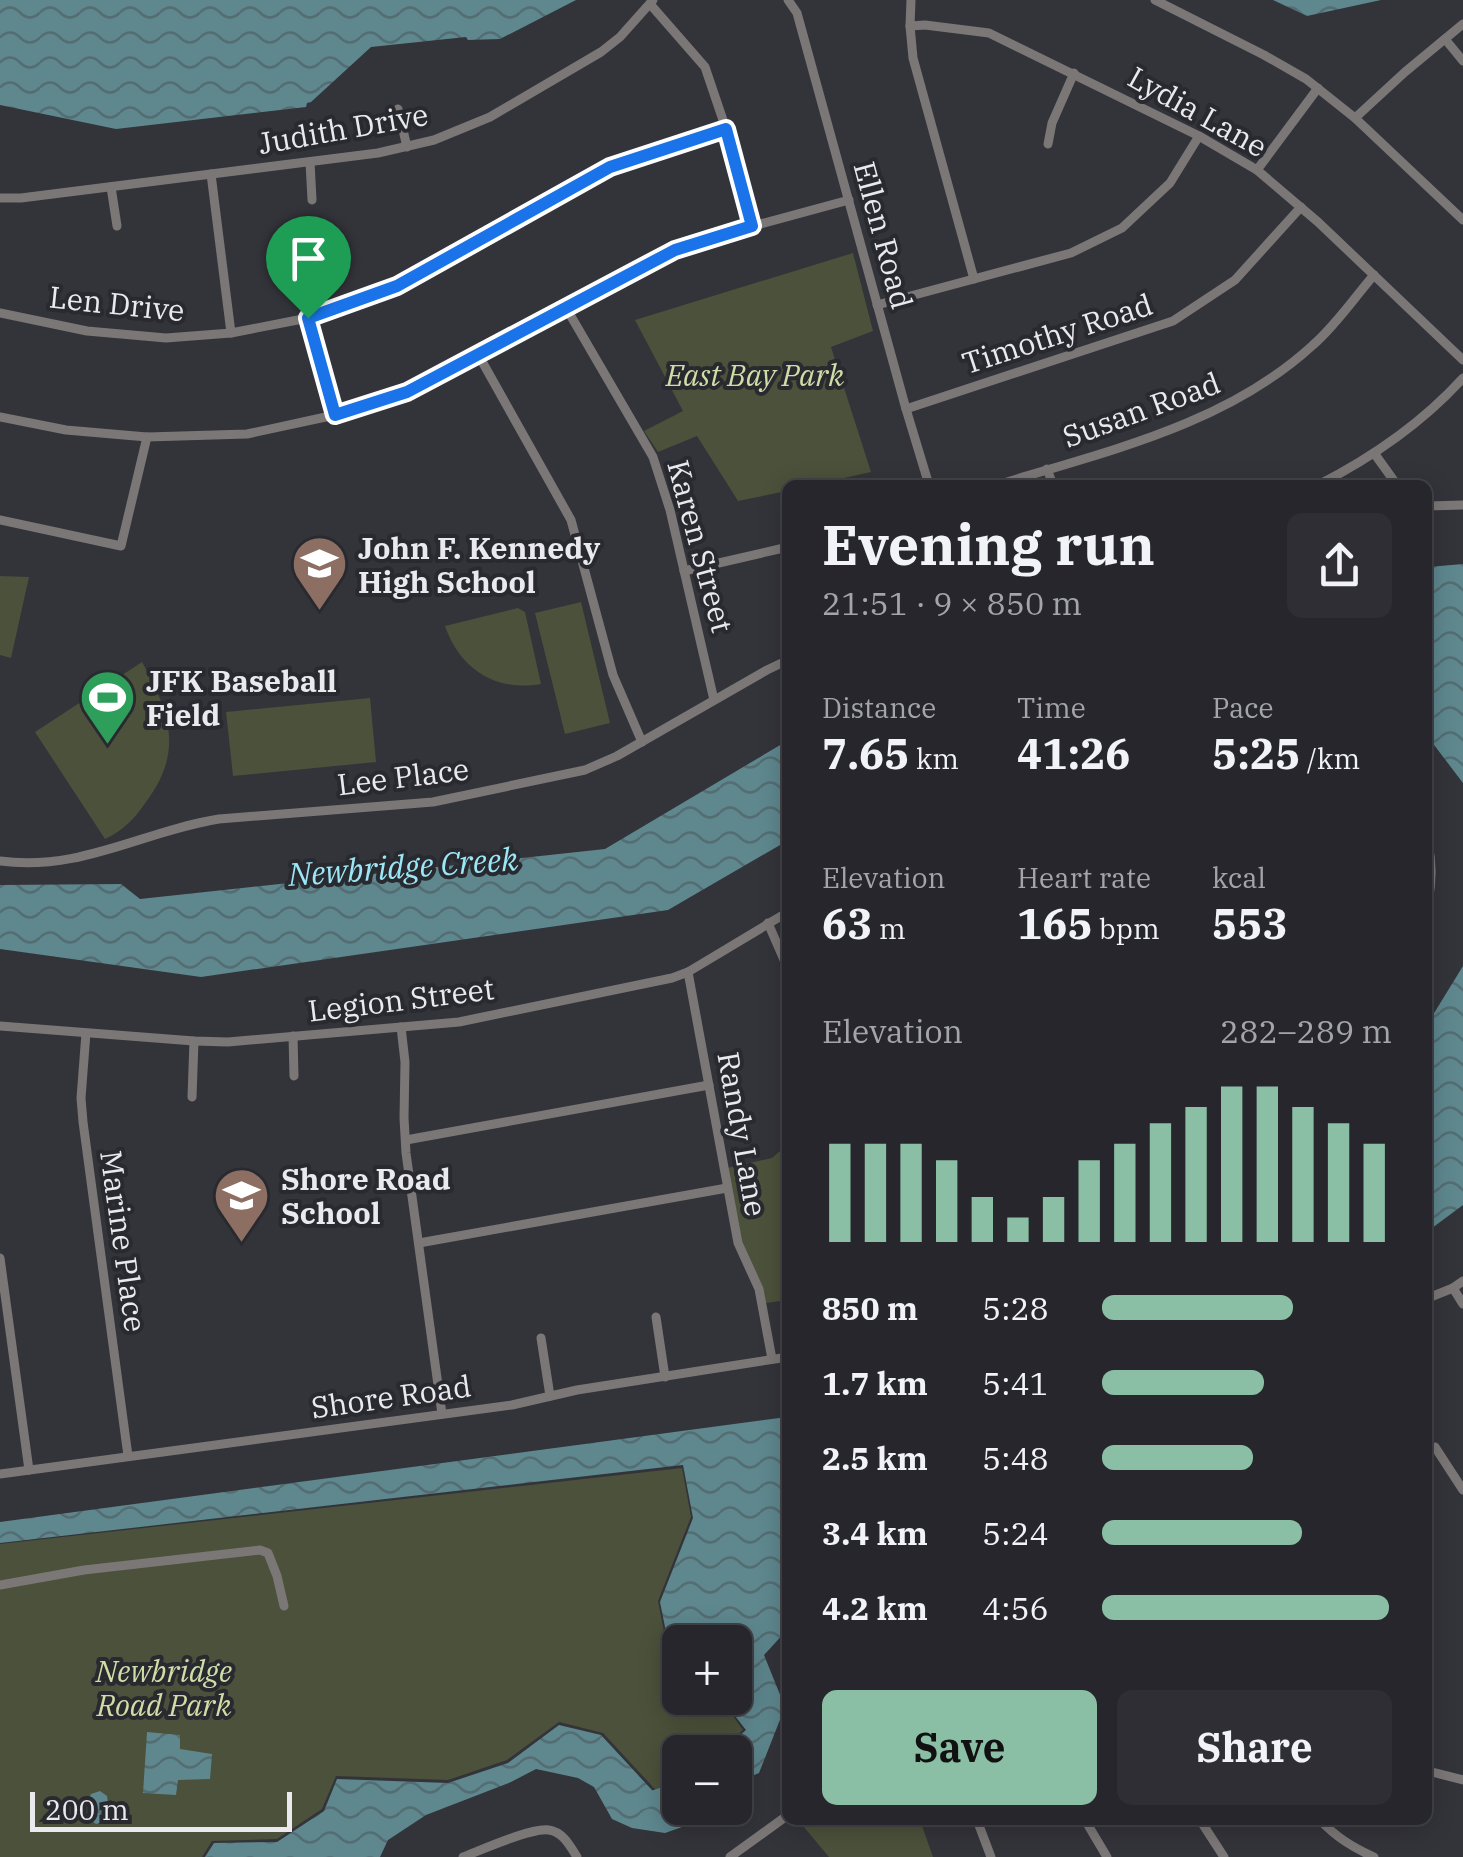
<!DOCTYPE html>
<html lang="en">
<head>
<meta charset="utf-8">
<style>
  :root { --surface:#26262c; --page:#2e2e34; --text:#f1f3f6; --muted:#a4a5a9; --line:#424348; --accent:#8abfa5 }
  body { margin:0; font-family:"IBM Plex Serif",serif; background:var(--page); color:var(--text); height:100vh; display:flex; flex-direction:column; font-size:38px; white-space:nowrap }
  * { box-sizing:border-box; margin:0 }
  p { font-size:32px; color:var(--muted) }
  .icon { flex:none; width:55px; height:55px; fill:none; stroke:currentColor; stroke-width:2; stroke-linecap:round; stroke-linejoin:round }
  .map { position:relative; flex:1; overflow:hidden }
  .drawer { position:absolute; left:782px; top:480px; width:650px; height:1345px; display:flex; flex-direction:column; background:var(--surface); border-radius:15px; box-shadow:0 5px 25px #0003,0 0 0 2px var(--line) }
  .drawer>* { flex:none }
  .controls { position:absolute; left:662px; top:1625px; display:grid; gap:20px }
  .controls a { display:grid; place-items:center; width:90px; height:90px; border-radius:15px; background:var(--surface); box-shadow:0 5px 25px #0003,0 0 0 2px var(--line); font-size:50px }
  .scale { position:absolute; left:30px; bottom:25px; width:262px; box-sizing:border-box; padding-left:10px; border:5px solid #eae9ee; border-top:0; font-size:28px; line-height:35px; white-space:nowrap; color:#eae9ee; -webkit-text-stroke:8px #292930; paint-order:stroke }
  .pin { position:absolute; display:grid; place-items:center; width:85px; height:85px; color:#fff; margin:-102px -42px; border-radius:50% 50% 50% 0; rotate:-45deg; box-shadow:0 0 10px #0007 }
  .pin .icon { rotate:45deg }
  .round { display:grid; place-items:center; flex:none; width:105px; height:105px; border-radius:15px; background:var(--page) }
  .headline { display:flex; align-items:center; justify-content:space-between; height:170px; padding:0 40px }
  h1 { font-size:55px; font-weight:800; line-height:75px }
  .figures { display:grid; grid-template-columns:repeat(3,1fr); gap:15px; height:170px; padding:10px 40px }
  .figures div { display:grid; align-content:center }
  .figures b { font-size:42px; font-weight:800 }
  .figures small { font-size:28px; font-weight:400 }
  .figures p { font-size:28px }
  .chart { height:280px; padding:20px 40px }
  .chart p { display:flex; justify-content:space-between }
  .chart svg { width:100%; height:180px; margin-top:10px; stroke:var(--accent); stroke-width:6 }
  .action { display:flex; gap:20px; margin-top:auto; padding:20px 40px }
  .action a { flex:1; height:115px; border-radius:15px; background:var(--accent); color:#111; font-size:40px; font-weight:800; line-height:115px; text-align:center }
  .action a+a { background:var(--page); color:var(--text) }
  ul { padding:0 40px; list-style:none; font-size:32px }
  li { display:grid; grid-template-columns:160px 120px 1fr; align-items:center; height:75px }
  li i { height:25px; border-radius:12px; background:var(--accent) }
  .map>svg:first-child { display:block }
  .park { fill:#4b513a }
  .water { fill:url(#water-waves) }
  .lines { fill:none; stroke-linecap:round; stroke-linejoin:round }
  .river { stroke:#5e878e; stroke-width:15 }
  .minor { stroke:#7c7777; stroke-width:9 }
  .route-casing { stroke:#fff; stroke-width:20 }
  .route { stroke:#1a73e8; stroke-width:12 }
  .labels { text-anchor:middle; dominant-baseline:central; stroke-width:8; stroke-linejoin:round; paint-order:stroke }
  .street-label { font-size:30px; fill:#eae9ee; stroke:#292930 }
  .park-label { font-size:30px; font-style:italic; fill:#cfdea6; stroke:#292930 }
  .poi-label { font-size:30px; font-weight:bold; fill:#eae9ee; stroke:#292930; text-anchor:start }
  .water-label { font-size:32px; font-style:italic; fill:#9ce7f5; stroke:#292930 }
</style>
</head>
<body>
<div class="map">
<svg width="1463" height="1857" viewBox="0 0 1463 1857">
  <defs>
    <pattern id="water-waves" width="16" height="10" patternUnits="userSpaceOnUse" patternTransform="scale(2.5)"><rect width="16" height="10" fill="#5e878e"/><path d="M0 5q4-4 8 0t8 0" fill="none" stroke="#546d72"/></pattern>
  </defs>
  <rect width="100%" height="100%" fill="#33333a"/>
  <!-- park -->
  <g class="park">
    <path d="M 853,253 L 873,331 L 831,347 L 871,472 L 813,485 L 788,485 L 787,491 L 738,501 L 697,436 L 658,452 L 644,431 L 683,411 L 635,320 Z"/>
    <path d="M 0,576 L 29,577 L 11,658 L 0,655 Z"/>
    <path d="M 581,602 L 610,723 L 565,734 L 535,613 Z"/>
    <path d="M 518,608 L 525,612 L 541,684 C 495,692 460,669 445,626 Z"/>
    <path d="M 142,662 C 170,713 184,751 146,802 C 135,818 123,831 105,839 L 35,732 Z"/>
    <path d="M 370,698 L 376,762 L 233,776 L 226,712 Z"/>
    <path d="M 787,1145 L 787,1300 L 766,1303 L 739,1241 L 727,1168 L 772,1158 Z"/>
    <path d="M 682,1468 L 691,1517 L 658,1601 L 668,1652 L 680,1675 L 680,1698 C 724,1698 717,1694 743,1730 L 717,1752 L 680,1752 L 680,1785 L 664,1799 L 603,1733 L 559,1722 L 507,1760 L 448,1780 L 336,1776 L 322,1809 L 277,1839 L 212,1841 L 202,1857 L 0,1857 L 0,1544 Z"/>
    <path d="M 798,1820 L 920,1820 L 933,1857 L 829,1857 Z"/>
  </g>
  <!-- water -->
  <g class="water">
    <path d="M 0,0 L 576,0 L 500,39 L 468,40 L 466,37 L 371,47 L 311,102 L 307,103 L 306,107 L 116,129 L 0,105 Z"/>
    <path d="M 1273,0 L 1381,0 L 1307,16 Z"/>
    <path d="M 1463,564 L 1463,783 L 1428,737 L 1428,567 Z"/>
    <path d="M 787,741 L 787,841 L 668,910 L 201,977 L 0,949 L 0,885 L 121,884 L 140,899 L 605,849 Z"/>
    <path d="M 1463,966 L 1463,1205 L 1428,1231 L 1428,1023 Z"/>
    <path d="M 787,1417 L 787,1630 L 764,1655 L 785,1707 L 759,1773 L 735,1783 L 735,1752 L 721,1752 L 746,1730 L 721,1698 L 735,1698 L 735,1642 L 680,1642 L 680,1669 L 670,1652 L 660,1602 L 693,1518 L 683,1465 L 0,1543 L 0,1522 Z"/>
    <path d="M 559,1725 L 601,1735 L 663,1802 L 680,1788 L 680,1808 L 702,1808 L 682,1827 L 665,1833 L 632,1828 L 612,1819 L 594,1787 L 578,1778 L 536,1769 L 511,1782 L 426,1815 L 388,1840 L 380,1857 L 205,1857 L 214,1843 L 277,1842 L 324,1811 L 337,1779 L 448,1783 L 508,1763 Z"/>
    <path d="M 147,1732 L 180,1735 L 180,1749 L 212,1754 L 210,1779 L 178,1780 L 176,1795 L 143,1793 Z"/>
    <path d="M 100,1791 L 107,1796 L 108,1803 L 104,1811 L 102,1822 L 96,1824 L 91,1820 L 91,1811 L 88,1801 L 91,1794 Z"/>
  </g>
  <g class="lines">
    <!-- river -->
    <path class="river" d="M 638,1803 L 680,1789"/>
    <!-- minor -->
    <g class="minor">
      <path d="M 788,0 L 797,13 L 906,409 L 929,485"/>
      <path d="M 911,0 L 910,26 L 913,58 L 974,279"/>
      <path d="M 1155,0 L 1264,55 L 1306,79 L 1355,118 L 1463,220"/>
      <path d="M 650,4 L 705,67 L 726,129 L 753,226"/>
      <path d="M 910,26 L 925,25 L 989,33 L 1199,136 L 1257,170 L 1318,222 L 1463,360"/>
      <path d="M 1445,39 L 1463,61"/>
      <path d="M 398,109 L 407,147"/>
      <path d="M 1355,118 L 1405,72 L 1463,24"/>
      <path d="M 1048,144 L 1052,123 L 1074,73"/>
      <path d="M 310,162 L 312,200"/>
      <path d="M 1257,170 L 1318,88"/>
      <path d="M 211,174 L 231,333"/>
      <path d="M 111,187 L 117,226"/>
      <path d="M 0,198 L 21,198 L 378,153 L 434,140 L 490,117 L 601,52 L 620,37 L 653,0"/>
      <path d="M 877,305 L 1071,253 L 1122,228 L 1170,183 L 1199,136"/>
      <path d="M 565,306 L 653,457 L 670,510 L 714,700"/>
      <path d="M 0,313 L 87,331 L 166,338 L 231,333 L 308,318 L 397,286 L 610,167 L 726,129"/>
      <path d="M 308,318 L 335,415"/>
      <path d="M 479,356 L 571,520 L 613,675 L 642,742"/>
      <path d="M 906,409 L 1173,321 L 1235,280 L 1301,207"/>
      <path d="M 0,417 L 66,430 L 147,437 L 247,434 L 335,415 L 407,392 L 675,250 L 753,226 L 849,200"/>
      <path d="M 1374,453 L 1397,485"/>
      <path d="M 1047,469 L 1053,485"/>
      <path d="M 997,485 C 1107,451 1226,425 1313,345 C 1336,325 1354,298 1374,275"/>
      <path d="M 1318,485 C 1373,457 1422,423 1463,378"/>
      <path d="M 1428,506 L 1463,505"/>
      <path d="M 0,520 L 121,546 L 147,437"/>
      <path d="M 684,571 L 788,547"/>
      <path d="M 1428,844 C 1433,865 1432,882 1428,902"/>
      <path d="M 0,861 C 80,872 143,831 219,819 L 433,802 L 585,770 L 617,756 L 767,670 L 788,660"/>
      <path d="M 768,923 L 788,969"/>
      <path d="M 688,972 L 738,1243 L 759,1289 L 772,1359"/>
      <path d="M 0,1026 L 194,1041 L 228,1042 L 459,1022 L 672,978 L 688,972 L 788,912"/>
      <path d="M 401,1027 L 405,1062 L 404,1118 L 406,1153 L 442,1414"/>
      <path d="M 86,1033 L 81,1098 L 83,1122 L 128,1456"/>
      <path d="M 293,1036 L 294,1076"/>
      <path d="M 192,1097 L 194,1041"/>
      <path d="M 406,1140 L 709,1085"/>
      <path d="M 419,1243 L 727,1188"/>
      <path d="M 0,1258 L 29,1470"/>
      <path d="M 1453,1288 L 1463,1304"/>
      <path d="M 1428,1298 L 1453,1288 L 1463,1281"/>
      <path d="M 656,1317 L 665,1377"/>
      <path d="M 541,1338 L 550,1396"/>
      <path d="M 1435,1447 L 1463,1490"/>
      <path d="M 0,1474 L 512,1405 L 577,1390 L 788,1357"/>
      <path d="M 0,1585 L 84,1570 L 260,1550 L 268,1553 L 277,1576 L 284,1606"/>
      <path d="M 1428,1771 L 1463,1780"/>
      <path d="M 977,1820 L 991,1857"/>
      <path d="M 1085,1820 L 1107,1857"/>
      <path d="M 1200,1820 L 1224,1857"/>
      <path d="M 1320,1820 C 1336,1837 1352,1847 1374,1857"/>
      <path d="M 463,1857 C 481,1850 532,1827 549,1830 C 563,1832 570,1846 577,1857"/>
      <path d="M 730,1857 L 788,1815"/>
    </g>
  </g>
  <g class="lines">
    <defs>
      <path id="route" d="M 726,129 L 752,226 L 675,250 L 407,392 L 335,415 L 308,318 L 397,286 L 610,167 Z"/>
    </defs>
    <!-- route casing -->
    <use href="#route" class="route-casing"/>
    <!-- route -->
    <use href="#route" class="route"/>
  </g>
  <!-- icons -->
  <defs>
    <symbol id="school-pin" viewBox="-11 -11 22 30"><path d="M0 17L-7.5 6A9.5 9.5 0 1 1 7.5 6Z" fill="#8d6e63" stroke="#292930"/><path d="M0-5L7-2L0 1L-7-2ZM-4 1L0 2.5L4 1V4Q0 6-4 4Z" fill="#fff"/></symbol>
    <symbol id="stadium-pin" viewBox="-11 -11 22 30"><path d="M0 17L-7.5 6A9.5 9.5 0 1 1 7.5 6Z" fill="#2e9e5b" stroke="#292930"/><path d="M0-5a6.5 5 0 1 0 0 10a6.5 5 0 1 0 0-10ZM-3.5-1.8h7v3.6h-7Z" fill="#fff"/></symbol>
  </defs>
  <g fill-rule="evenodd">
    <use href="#school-pin" x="288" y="532" width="63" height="86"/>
    <use href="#stadium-pin" x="76" y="666" width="63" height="86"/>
    <use href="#school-pin" x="210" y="1164" width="63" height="86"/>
  </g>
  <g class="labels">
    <!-- street labels -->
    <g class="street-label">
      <text transform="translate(1198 111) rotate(29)">Lydia Lane</text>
      <text transform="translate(343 128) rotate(-10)">Judith Drive</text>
      <text transform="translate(884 235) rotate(75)">Ellen Road</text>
      <text transform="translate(117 303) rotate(6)">Len Drive</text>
      <text transform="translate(1057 333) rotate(-18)">Timothy Road</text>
      <text transform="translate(1141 409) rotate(-20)">Susan Road</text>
      <text transform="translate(701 546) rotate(75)">Karen Street</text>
      <text transform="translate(403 776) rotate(-7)">Lee Place</text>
      <text transform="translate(401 999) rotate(-7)">Legion Street</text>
      <text transform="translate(743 1134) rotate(80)">Randy Lane</text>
      <text transform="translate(124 1241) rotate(82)">Marine Place</text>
      <text transform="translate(391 1396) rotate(-8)">Shore Road</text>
    </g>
    <!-- park labels -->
    <g class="park-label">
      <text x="755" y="374">East Bay Park</text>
      <text x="164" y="1670">Newbridge<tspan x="164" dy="34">Road Park</tspan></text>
    </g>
    <!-- poi labels -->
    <g class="poi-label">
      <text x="358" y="547">John F. Kennedy<tspan x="358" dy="34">High School</tspan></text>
      <text x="146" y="680">JFK Baseball<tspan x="146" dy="34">Field</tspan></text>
      <text x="281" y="1178">Shore Road<tspan x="281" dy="34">School</tspan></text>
    </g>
    <!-- water labels -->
    <g class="water-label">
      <text transform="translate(403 866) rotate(-4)">Newbridge Creek</text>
    </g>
  </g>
</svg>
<div class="controls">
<a>+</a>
<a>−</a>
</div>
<div class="scale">200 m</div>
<div class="pin" style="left:308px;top:318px;background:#1e9e55"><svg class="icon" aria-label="arrive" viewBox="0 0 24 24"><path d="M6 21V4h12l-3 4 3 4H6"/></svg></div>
<section class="drawer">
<div class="headline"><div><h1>Evening run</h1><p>21:51 · 9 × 850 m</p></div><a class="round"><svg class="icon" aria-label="share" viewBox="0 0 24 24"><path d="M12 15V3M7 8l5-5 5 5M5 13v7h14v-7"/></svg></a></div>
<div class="figures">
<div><p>Distance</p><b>7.65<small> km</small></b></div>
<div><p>Time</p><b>41:26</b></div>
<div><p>Pace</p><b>5:25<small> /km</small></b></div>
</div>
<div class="figures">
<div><p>Elevation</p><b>63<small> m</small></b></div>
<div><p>Heart rate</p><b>165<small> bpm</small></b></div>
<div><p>kcal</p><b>553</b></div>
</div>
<div class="chart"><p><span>Elevation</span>282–289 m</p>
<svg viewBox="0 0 160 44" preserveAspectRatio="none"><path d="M5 44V20M15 44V20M25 44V20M35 44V24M45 44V33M55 44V38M65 44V33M75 44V24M85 44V20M95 44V15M105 44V11M115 44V6M125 44V6M135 44V11M145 44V15M155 44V20"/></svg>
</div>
<ul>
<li><b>850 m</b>5:28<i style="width:66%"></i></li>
<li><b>1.7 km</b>5:41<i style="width:56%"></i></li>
<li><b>2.5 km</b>5:48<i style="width:52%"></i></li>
<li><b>3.4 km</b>5:24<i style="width:69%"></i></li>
<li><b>4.2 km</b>4:56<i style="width:99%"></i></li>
</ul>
<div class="action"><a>Save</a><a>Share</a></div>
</section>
</div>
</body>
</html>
